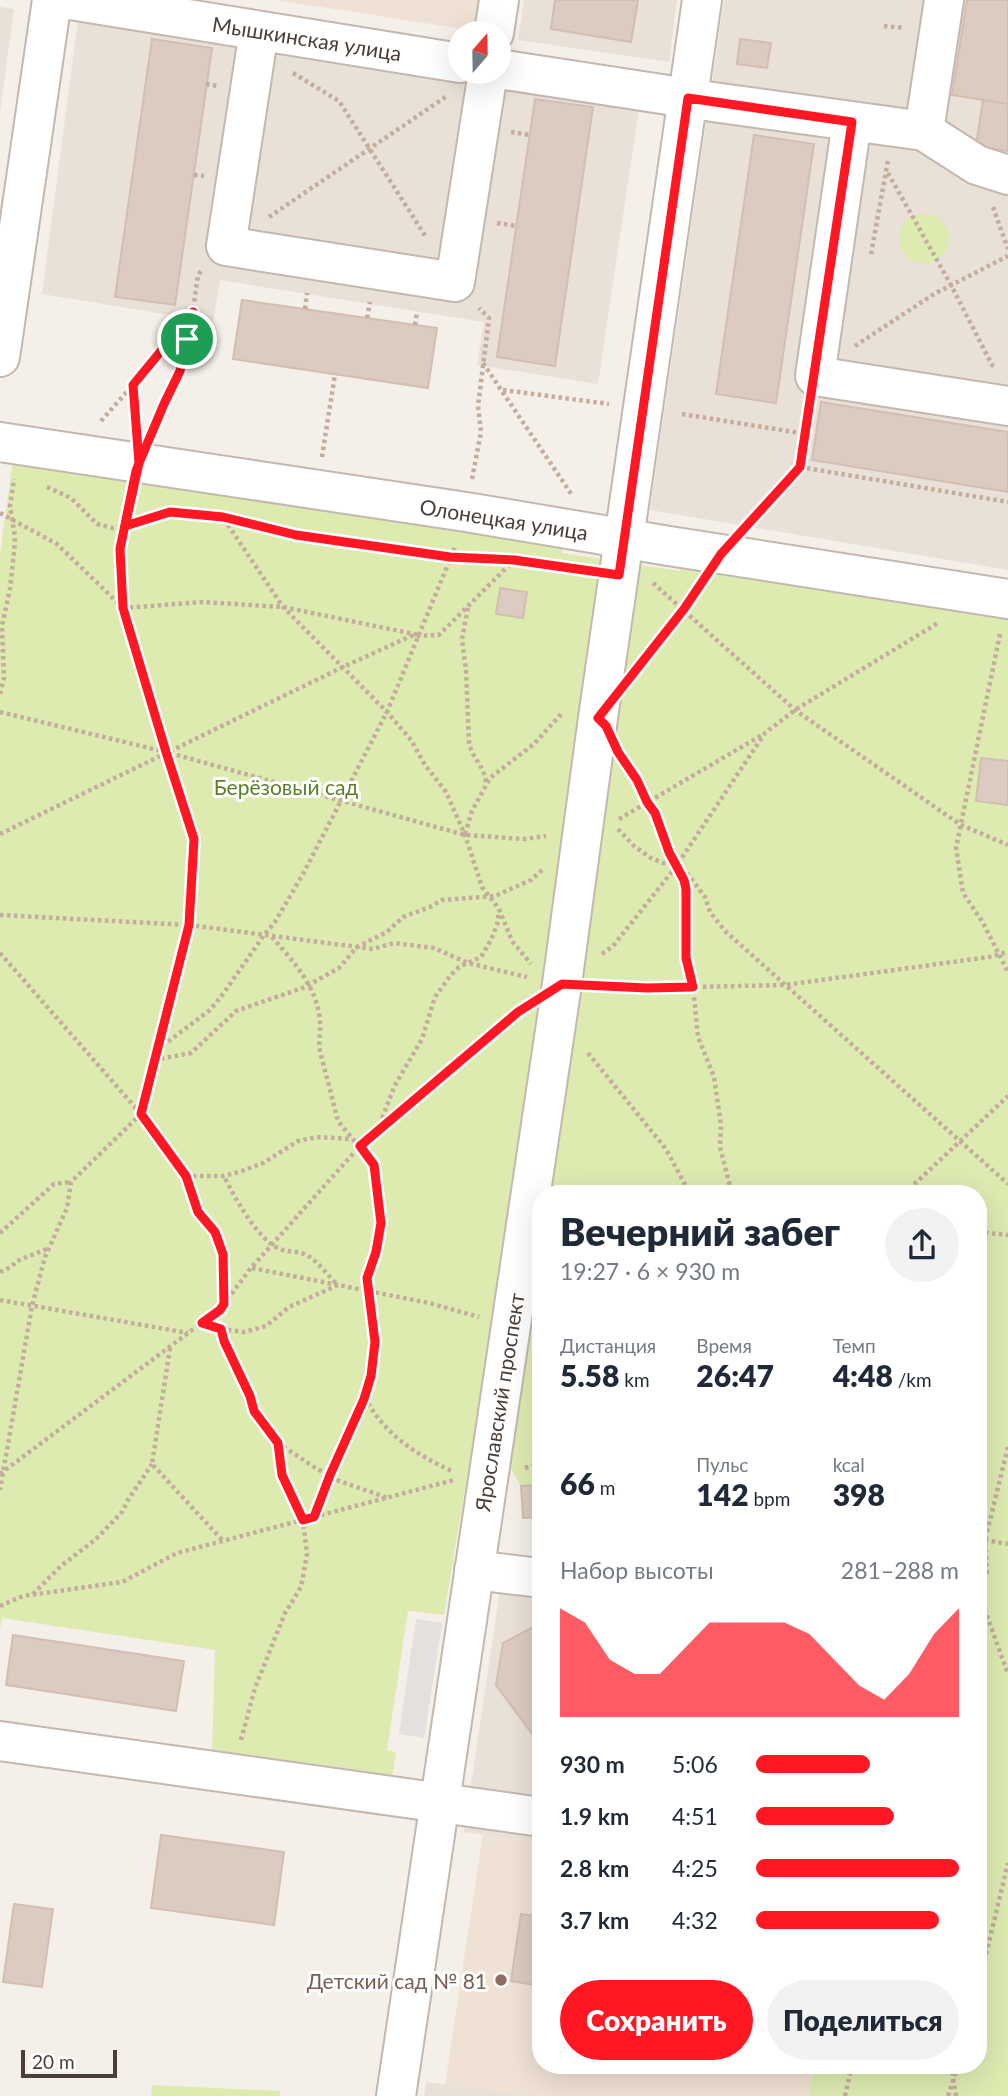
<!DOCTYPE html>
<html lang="ru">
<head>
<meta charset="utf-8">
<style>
  :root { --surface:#fff; --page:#f2f2f3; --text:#1f2937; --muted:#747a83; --accent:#ff1724 }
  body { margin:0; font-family:Lato,sans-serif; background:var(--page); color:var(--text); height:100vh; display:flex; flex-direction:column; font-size:26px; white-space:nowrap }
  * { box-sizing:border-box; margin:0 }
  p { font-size:23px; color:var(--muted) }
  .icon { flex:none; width:38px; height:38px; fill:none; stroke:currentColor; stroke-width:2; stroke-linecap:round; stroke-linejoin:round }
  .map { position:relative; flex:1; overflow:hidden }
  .drawer { position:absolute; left:532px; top:1185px; width:455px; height:889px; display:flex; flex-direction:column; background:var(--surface); border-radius:28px; box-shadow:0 7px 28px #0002 }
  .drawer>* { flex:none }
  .needle { width:46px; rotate:20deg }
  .tools { position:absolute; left:448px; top:21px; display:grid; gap:14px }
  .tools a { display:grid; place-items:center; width:63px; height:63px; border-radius:50%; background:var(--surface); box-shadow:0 7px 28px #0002; font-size:35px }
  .scale { position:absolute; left:21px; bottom:18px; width:96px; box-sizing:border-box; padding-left:7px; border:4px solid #4a3e37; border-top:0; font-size:19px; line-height:24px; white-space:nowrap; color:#4a3e37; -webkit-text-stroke:5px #fff; paint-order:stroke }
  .pin { position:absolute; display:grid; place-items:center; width:60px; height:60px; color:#fff; margin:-30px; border:4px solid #fff; border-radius:50%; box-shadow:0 2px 7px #0007 }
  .round { display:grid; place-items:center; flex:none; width:74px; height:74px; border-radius:37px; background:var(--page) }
  .overview { display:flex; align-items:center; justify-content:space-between; height:119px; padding:0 28px }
  h1 { font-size:38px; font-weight:800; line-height:52px }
  .stats { display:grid; grid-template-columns:repeat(3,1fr); gap:10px; height:119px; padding:7px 28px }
  .stats div { display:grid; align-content:center }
  .stats b { font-size:30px; font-weight:800 }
  .stats small { font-size:19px; font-weight:400 }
  .stats p { font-size:19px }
  .chart { height:196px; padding:14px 28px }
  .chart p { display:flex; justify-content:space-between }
  .chart svg { width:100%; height:126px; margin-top:7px; fill:var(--accent); opacity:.7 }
  .cta { display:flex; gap:14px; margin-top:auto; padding:14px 28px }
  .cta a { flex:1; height:80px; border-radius:42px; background:var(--accent); color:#fff; font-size:28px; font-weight:800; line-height:80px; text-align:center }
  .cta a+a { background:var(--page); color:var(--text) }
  ul { padding:0 28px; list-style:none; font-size:23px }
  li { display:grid; grid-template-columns:112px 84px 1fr; align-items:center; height:52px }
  li i { height:18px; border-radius:9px; background:var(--accent) }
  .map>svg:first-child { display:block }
  .residential { fill:#e9e0d7 }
  .education { fill:#efe1d3 }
  .green { fill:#ddebb1 }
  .parking { fill:#e4e0de }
  .building { fill:#dbcbc1; stroke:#d3beb1; stroke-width:2 }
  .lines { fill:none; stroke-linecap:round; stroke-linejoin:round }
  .minor-casing { stroke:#c4b8ae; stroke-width:42 }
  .path { stroke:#c4ad9c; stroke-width:4.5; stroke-dasharray:3.5 3.5; stroke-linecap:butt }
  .minor { stroke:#fff; stroke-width:38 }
  .route-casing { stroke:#fff; stroke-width:14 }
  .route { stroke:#ff1724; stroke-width:9 }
  .education-dot { fill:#8d6e63; stroke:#fff; stroke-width:2.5 }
  .labels { text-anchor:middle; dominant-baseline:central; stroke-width:6; stroke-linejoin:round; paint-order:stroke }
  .street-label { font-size:21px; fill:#4a3e37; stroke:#fff }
  .park-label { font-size:21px; fill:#5b7f27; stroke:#fff }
  .education-label { font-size:21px; fill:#785e54; stroke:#fff; text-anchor:end }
</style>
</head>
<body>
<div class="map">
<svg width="1008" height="2096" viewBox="0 0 1008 2096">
  <rect width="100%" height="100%" fill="#f5efe9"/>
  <!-- residential -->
  <g class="residential">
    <path d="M 524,0 L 677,0 L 669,62 L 518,40 Z"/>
    <path d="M 724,0 L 1008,0 L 1008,570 L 650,510 Z"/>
    <path d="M 0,7 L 14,9 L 0,112 Z"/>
    <path d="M 78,20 L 639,108 L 598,384 L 477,365 L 484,322 L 220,280 L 213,322 L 42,294 Z"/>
    <path d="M 505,1557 L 541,1562 L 541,1842 L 464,1832 Z"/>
    <path d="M 426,2082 L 532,2096 L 424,2096 Z"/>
  </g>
  <!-- education -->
  <g class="education">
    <path d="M 277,0 L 481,0 L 476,31 Z"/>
    <path d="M 483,1834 L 541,1842 L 541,2065 L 814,2065 L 808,2096 L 532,2096 L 445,2085 Z"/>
  </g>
  <!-- green -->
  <g class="green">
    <circle cx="924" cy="238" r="25"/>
    <path d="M 14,453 L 563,541 L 562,553 L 608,560 L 488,1402 L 468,1471 L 444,1615 L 408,1611 L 387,1750 L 396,1752 L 392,1778 L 212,1752 L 215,1650 L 2,1618 L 0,1629 L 0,554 Z"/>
    <path d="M 683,558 L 1008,611 L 1008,2096 L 808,2096 L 814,2065 L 978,2065 L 978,1194 L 542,1194 L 634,564 L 680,571 Z"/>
    <path d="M 541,1202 L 541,1486 L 521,1486 L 504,1457 Z"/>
    <path d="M 152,2085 L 280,2091 L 280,2096 L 151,2096 Z"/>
  </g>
  <!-- parking -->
  <path class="parking" d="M 416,1619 L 442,1623 L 424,1738 L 399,1734 Z"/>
  <!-- building -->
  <g class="building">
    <path d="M 555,0 L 638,0 L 631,42 L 551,29 Z"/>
    <path d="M 967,0 L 1008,0 L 1008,104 L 952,95 Z"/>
    <path d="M 152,39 L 212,48 L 175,305 L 115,297 Z"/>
    <path d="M 740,39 L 771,43 L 767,68 L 737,64 Z"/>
    <path d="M 535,99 L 593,107 L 555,366 L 497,357 Z"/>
    <path d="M 983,100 L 1008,104 L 1008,151 L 976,146 Z"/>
    <path d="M 754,135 L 814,144 L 776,403 L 716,394 Z"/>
    <path d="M 242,300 L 437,328 L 428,388 L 233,359 Z"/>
    <path d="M 821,402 L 1008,432 L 1008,492 L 812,460 Z"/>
    <path d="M 500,588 L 527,592 L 523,618 L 496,614 Z"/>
    <path d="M 981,758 L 1008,761 L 1008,805 L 976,801 Z"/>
    <path d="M 541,1485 L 541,1517 L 523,1518 L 521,1486 Z"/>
    <path d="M 541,1623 L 541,1746 L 496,1685 L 503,1643 Z"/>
    <path d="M 13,1635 L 184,1661 L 176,1711 L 6,1685 Z"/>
    <path d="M 161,1835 L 284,1852 L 274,1925 L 151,1908 Z"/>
    <path d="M 14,1904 L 53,1909 L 42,1987 L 3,1982 Z"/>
    <path d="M 521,1914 L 541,1917 L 541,1986 L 511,1981 Z"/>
  </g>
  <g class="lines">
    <defs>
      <g id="minor">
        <path d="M 70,0 L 460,63"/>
        <path d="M 259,31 L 226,246 L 455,282 L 488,72"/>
        <path d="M 494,33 L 499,0"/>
        <path d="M 499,69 L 720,103 L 924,131 L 977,165 L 1008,175"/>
        <path d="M 852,122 L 815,376 L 1008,406"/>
        <path d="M 924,131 L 944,0"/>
        <path d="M 0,357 L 52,0"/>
        <path d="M 0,442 L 466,512 L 669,546 L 1008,599"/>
        <path d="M 474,1570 L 541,1578"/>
        <path d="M 0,1741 L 541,1817"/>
        <path d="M 396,2096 L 562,984 L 598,718 L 702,0"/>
      </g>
    </defs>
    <!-- minor casing -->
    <use href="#minor" class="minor-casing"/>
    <!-- path -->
    <g class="path">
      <path d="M 884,26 L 905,28"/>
      <path d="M 293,73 L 339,101 L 426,237"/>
      <path d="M 206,84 L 218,86"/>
      <path d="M 511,132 L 530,135"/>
      <path d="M 888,173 L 951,285 L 992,365 L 995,367"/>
      <path d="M 194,175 L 204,176"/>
      <path d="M 993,207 L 1008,249"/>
      <path d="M 269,217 L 447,96"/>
      <path d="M 497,223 L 516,226"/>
      <path d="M 871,254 L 888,160"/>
      <path d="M 305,309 L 307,293"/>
      <path d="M 367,318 L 370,302"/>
      <path d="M 415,325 L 417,312"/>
      <path d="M 855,346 L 934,294 L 1008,256"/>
      <path d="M 483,363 L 572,495"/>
      <path d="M 503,390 L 609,404"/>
      <path d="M 682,414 L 806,434"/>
      <path d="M 101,421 L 132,386"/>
      <path d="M 136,427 L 133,385 L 193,311 L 198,275 L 202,270"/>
      <path d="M 153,429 L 180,371 L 193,311"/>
      <path d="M 322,457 L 335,374"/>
      <path d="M 800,467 L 1008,502"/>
      <path d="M 472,479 L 481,432 L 478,406 L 489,318 L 479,308"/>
      <path d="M 47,487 L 71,498 L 97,524 L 113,528 L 132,525 L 170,512 L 223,517 L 296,535 L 450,557 L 514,560 L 563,567"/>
      <path d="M 131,497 L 120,549 L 123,608 L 203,602 L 283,607 L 419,635"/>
      <path d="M 0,513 L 57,544 L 123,608 L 166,752 L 194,839 L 189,925 L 141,1114 L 71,1182 L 67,1208 L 45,1257 L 32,1306 L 0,1490"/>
      <path d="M 224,519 L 283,607 L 387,712 L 411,740 L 425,765 L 446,792 L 465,835 L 482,887 L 499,909 L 512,941 L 531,964"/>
      <path d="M 750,522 L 800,467 L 809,411"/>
      <path d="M 653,583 L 795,710 L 961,825 L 1008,845"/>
      <path d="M 468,608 L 462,639 L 466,670 L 469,742 C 472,759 483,763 486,782"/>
      <path d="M 1000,634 L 956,848 L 963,893 L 982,921 L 1008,972"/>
      <path d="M 643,661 L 684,609 L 699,587"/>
      <path d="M 0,694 L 4,678 L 2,626 L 10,589 L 14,552 L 15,537 L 10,506 L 14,479"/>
      <path d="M 0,712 L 166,752 L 465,835 L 525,839 L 546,836"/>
      <path d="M 628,767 L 647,802 L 655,813 L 669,852 L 684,880 L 686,889 L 686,958 L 693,987 L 698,1037 L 714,1077 L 721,1125 L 720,1147 L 732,1194"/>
      <path d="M 619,819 L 762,735"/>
      <path d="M 618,829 L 634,846 L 651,858 L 663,863 L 677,865 L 686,872 L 705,897 L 710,912 L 725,931 L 1008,1184"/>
      <path d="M 0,834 L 343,667 L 411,636 L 439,635 L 514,560"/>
      <path d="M 465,834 L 472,811 L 490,778 L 534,744 L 562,713"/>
      <path d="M 0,915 L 189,925 L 373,949 L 394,943 L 434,948 L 468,963 L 527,977"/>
      <path d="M 272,937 C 293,961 319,989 320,1023 C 321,1033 318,1041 320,1051 L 338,1121 L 374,1165 L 381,1223 L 376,1252 L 367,1278 L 375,1342 L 371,1376 L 364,1400 L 330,1475 L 314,1517"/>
      <path d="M 0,953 L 141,1114 L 186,1176 L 198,1212 L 214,1232 L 223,1254 L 224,1302"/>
      <path d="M 602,954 L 613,946 L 675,868 L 765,733 L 795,710 L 938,623"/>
      <path d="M 598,986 L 647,988 L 785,985 L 989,957 L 1008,952"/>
      <path d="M 157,1050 L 210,1010 L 223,994 L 264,935 L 275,922 L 303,874 L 387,712 L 456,545"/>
      <path d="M 588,1053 L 666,1149 L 690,1194"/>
      <path d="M 154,1060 L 191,1053 L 236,1011 L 305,987 L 339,968 L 357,947 L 387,932 L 403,917 L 430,907 L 442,900 L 495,896 L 531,880 L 542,870"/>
      <path d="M 377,1131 L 395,1085 L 422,1039 L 435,997 L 450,976 L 459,967 L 481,957 L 491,940 L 497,925 L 499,910"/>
      <path d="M 186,1176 L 224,1176 L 242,1171 L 263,1163 L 298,1141 L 317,1137 L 351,1139"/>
      <path d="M 904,1194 L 1008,1096"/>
      <path d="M 978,1232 L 1008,1235"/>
      <path d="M 0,1233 L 54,1184 L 71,1182"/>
      <path d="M 252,1268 L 429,1303 L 479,1317"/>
      <path d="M 0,1272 L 11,1267 L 17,1261 L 49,1248"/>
      <path d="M 0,1300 L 188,1333"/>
      <path d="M 203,1323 L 221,1329 L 250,1396 L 254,1411 L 278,1443 L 314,1467 L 339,1481 L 388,1498"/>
      <path d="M 221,1329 L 244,1332 L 266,1326 L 289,1307 L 338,1285 C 329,1277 321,1265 311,1258 C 301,1250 291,1253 280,1249 C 259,1242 233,1195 224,1176"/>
      <path d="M 170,1348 L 152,1464 L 223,1541"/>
      <path d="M 365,1397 C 384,1435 417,1455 454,1472"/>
      <path d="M 1008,1447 L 985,1540 L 987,1573 L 978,1591 L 1008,1674"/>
      <path d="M 525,1468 L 541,1464"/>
      <path d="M 0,1474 L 220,1309 L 251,1268 L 360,1146 L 523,1009"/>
      <path d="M 978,1542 L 985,1540 L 1008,1544"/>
      <path d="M 33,1594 L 61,1566 L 96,1539 L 122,1512 L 128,1500 L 152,1464"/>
      <path d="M 0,1606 L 23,1596 L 122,1582 L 177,1553 L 454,1480"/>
      <path d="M 241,1740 L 255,1688 L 285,1613 L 301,1587 L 307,1554 L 303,1520 L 283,1475 L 278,1443"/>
      <path d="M 978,1988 L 1008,1863"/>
      <path d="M 951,2065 L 956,2096"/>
      <path d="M 845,2096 L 852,2065"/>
      <path d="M 948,2096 L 958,2065"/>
    </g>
    <!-- minor -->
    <use href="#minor" class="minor"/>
  </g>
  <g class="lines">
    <defs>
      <path id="route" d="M 187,339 L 180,371 L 164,404 L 139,463 L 136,471 L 120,549 L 123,608 L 166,752 L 194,839 L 189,925 L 141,1114 L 186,1176 L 198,1212 L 215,1232 L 223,1254 L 224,1304 L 220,1310 L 202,1323 L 221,1329 L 224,1341 L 250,1396 L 254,1411 L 278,1443 L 282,1475 L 303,1520 L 314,1517 L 330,1475 L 364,1399 L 371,1376 L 375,1342 L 367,1278 L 376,1252 L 381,1223 L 374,1165 L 360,1146 L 518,1012 L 562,984 L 647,988 L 693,987 L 686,958 L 686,889 L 684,880 L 669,852 L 655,813 L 647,802 L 637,780 L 618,752 L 606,726 L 598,718 L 684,609 L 721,554 L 800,467 L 852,122 L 688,98 L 619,575 L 514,560 L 450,557 L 296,535 L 223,517 L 170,512 L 125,526 L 139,463 L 133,385 L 193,312 L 187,339"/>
    </defs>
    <!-- route casing -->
    <use href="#route" class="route-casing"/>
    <!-- route -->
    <use href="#route" class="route"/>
  </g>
  <!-- markers -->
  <circle class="education-dot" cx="501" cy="1980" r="7"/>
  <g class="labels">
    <!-- street labels -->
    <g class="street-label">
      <text transform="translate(307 38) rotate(9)">Мышкинская улица</text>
      <text transform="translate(504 519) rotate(9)">Олонецкая улица</text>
      <text transform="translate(499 1402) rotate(-81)">Ярославский проспект</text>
    </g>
    <!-- park labels -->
    <g class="park-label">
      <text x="286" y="786">Берёзовый сад</text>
    </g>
    <!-- education labels -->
    <g class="education-label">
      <text x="487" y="1980">Детский сад № 81</text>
    </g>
  </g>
</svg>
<div class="tools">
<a><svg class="needle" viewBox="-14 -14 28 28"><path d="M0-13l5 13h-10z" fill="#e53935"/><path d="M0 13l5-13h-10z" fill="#747a83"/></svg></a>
</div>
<div class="scale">20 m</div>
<div class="pin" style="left:187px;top:339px;background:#1e9e55"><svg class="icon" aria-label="arrive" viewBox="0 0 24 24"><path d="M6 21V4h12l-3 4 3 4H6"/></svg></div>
<section class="drawer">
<div class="overview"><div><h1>Вечерний забег</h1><p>19:27 · 6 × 930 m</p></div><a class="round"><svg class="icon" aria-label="share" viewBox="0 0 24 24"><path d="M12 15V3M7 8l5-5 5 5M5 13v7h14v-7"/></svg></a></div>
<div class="stats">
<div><p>Дистанция</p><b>5.58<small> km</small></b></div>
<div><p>Время</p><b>26:47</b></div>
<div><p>Темп</p><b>4:48<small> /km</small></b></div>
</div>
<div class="stats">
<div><b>66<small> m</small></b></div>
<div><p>Пульс</p><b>142<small> bpm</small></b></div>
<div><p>kcal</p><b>398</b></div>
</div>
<div class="chart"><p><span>Набор высоты</span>281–288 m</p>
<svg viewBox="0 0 160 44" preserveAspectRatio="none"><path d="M0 44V6L10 11L20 24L30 29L40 29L50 20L60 11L70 11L80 11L90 11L100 15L110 24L120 33L130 38L140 29L150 15L160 6V44z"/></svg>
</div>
<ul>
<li><b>930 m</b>5:06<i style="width:56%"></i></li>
<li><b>1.9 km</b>4:51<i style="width:68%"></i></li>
<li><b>2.8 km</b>4:25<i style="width:100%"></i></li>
<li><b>3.7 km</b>4:32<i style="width:90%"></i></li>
</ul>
<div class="cta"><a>Сохранить</a><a>Поделиться</a></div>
</section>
</div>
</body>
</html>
